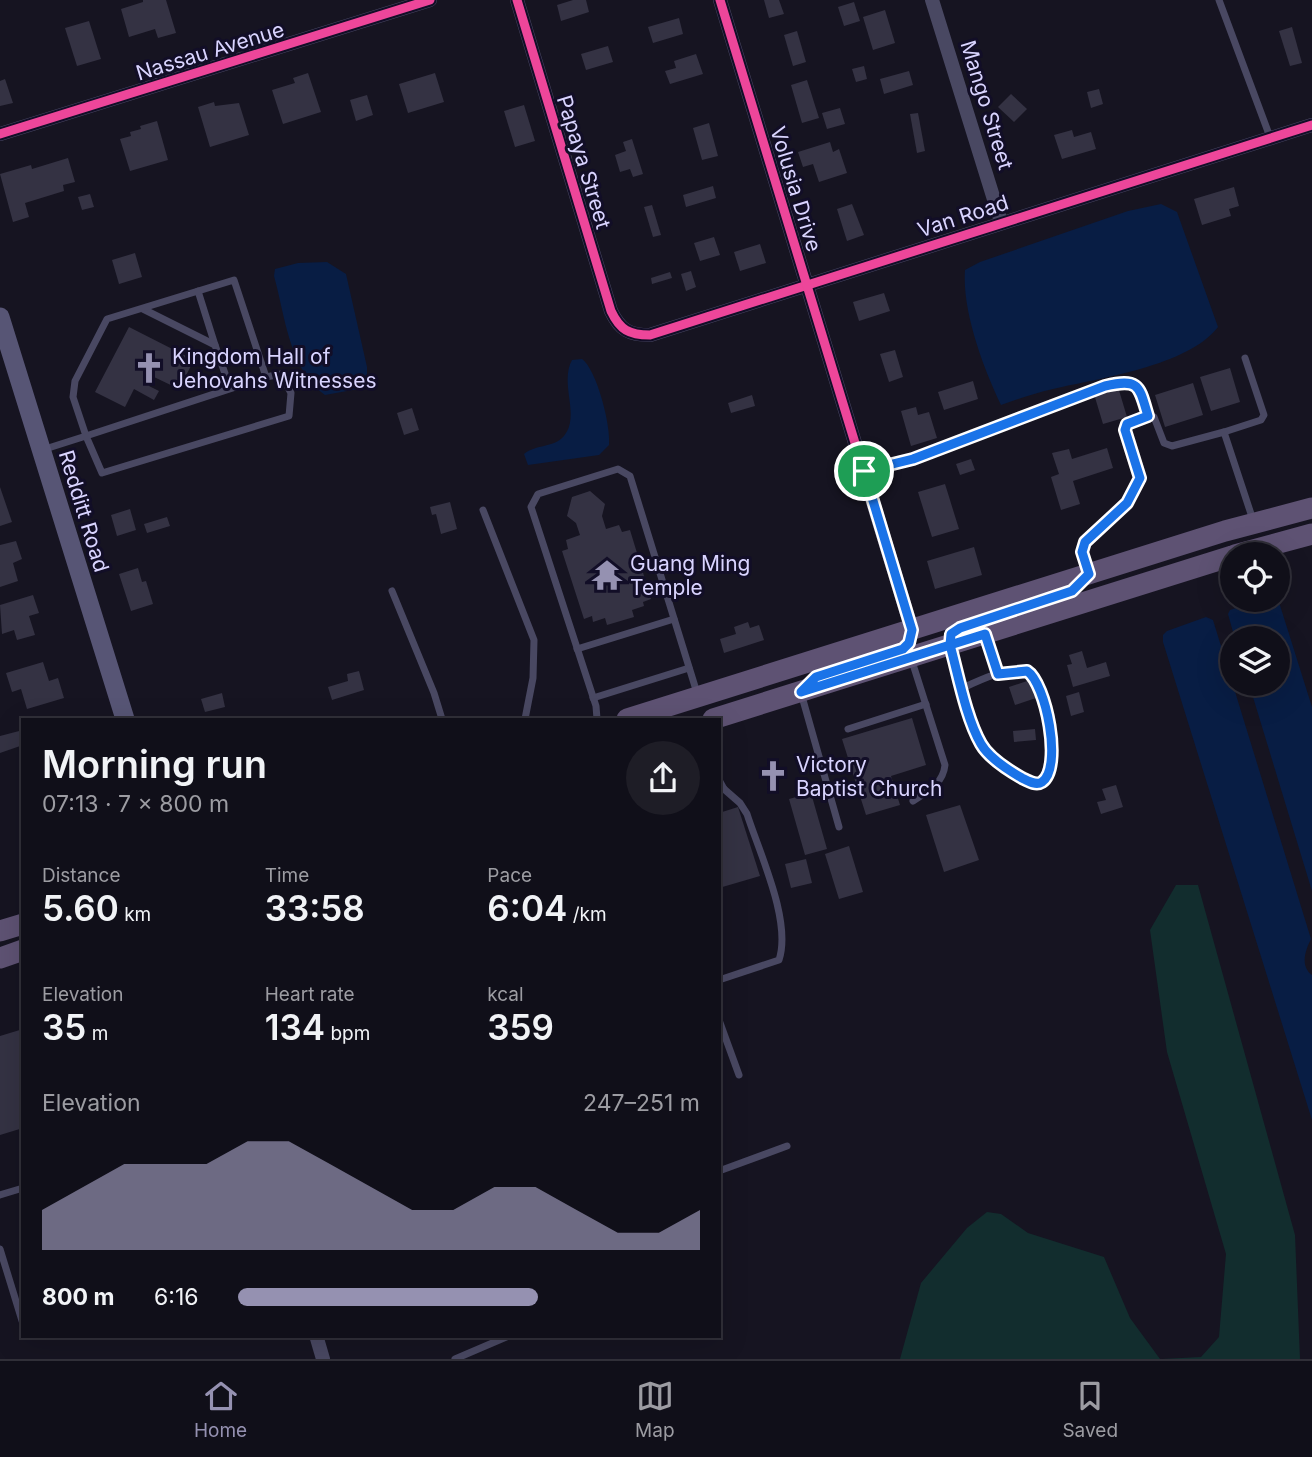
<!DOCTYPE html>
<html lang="en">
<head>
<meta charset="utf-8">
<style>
  :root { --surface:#100f19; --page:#1e1d26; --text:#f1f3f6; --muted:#9c9ca2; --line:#302f38; --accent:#9591b1 }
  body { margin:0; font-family:Inter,sans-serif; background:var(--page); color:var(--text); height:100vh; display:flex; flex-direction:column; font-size:26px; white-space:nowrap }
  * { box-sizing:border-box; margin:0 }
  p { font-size:23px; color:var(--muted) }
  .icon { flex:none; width:38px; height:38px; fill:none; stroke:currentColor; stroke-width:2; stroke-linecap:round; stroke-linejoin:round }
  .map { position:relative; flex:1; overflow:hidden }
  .side { position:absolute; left:21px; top:718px; width:700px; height:620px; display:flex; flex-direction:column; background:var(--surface); border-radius:0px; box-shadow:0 7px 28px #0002,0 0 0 2px var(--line) }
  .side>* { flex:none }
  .buttons { position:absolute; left:1220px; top:542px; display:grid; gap:14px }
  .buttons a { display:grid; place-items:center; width:70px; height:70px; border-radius:50%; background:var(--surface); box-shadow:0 7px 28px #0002,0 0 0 2px var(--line); font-size:35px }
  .pin { position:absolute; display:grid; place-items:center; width:60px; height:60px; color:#fff; margin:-30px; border:4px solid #fff; border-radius:50%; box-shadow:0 2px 7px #0007 }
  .round { display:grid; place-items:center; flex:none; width:74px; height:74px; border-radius:37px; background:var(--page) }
  .headline { display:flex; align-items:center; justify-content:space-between; height:119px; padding:0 21px }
  h1 { font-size:38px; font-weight:600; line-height:52px }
  .figures { display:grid; grid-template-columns:repeat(3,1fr); gap:10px; height:119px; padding:7px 21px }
  .figures div { display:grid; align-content:center }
  .figures b { font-size:35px; font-weight:600 }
  .figures small { font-size:19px; font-weight:400 }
  .figures p { font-size:19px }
  .chart { height:196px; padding:14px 21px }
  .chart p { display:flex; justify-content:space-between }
  .chart svg { width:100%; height:126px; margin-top:7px; fill:var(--accent); opacity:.7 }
  ul { padding:0 21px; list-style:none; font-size:23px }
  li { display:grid; grid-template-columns:112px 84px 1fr; align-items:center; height:52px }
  li i { height:18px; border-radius:9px; background:var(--accent) }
  .dock { display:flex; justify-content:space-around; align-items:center; height:98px; border-top:2px solid var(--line); background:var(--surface); font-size:19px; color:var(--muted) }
  .dock a { display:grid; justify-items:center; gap:4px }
  .dock .on { color:var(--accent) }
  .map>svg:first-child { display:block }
  .green { fill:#122d2e }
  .water { fill:#081d44 }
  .building { fill:#343243 }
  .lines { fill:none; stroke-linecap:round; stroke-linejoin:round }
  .lane { stroke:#494862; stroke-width:7 }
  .street { stroke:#494862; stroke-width:14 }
  .secondary { stroke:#575575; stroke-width:19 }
  .primary { stroke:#5e5273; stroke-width:21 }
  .cycleway-casing { stroke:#120e27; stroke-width:13 }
  .cycleway { stroke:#ed469a; stroke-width:9 }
  .route-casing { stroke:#fff; stroke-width:14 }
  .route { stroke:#1a73e8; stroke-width:9 }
  .labels { text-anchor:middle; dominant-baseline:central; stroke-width:6; stroke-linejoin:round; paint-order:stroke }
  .street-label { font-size:21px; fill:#d9d4ff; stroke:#120e27 }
  .poi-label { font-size:21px; fill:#d9d4ff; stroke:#120e27; text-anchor:start }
</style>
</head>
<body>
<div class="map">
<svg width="1312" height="1359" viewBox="0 0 1312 1359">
  <rect width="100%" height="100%" fill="#161421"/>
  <!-- green -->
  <g class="green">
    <path d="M 1176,885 L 1198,885 L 1295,1235 L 1300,1359 L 1162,1359 L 1201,1357 L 1219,1337 L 1226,1254 L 1167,1052 L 1150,930 Z"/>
    <path d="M 987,1212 L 1001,1214 L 1028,1233 L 1104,1257 L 1130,1318 L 1160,1359 L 900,1359 L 921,1283 L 967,1228 Z"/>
  </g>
  <!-- water -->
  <g class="water">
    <path d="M 1161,204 L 1177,212 L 1218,327 C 1188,366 1100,378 1053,389 C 1035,393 1018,399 1001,405 C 983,367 962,311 965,270 L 980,262 L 1128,211 Z"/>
    <path d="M 327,262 L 346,274 L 367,367 L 367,383 L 358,389 L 325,395 C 289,370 285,315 274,276 L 275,269 L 298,263 Z"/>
    <path d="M 582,359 C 597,370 611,426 609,445 L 599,455 L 528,465 L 524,454 C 536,444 554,448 564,436 C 581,416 559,384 572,360 Z"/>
    <path d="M 1278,599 L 1312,707 L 1312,891 L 1249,684 L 1278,684 L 1278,639 L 1235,639 L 1228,614 L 1230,610 L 1260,600 Z"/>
    <path d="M 1206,617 L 1213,620 L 1311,939 C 1305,951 1300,966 1312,975 L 1312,1120 L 1163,642 L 1163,635 L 1167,631 Z"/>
  </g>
  <!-- building -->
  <g class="building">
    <path d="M 143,0 L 166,0 L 176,33 L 158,38 L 155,29 L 129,37 L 121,9 L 143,2 Z"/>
    <path d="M 573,0 L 586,0 L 589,12 L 561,21 L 557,5 Z"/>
    <path d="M 764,0 L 779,0 L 784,14 L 769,18 Z"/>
    <path d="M 854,2 L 860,21 L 844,26 L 838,7 Z"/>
    <path d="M 885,10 L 895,43 L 873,50 L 863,17 Z"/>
    <path d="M 679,18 L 683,34 L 653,43 L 648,27 Z"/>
    <path d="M 89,21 L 101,59 L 77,66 L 65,28 Z"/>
    <path d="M 1292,27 L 1302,63 L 1290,66 L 1279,31 Z"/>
    <path d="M 797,31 L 806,62 L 793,66 L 784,35 Z"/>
    <path d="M 608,46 L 613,62 L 586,70 L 581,54 Z"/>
    <path d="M 696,54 L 703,74 L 670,84 L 665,71 L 676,68 L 674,61 Z"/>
    <path d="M 864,66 L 867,79 L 856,82 L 852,69 Z"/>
    <path d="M 909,71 L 913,85 L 884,94 L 880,79 Z"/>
    <path d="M 308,73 L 321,112 L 283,124 L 272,90 L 295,83 L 293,78 Z"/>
    <path d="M 435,73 L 444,102 L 408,113 L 399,84 Z"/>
    <path d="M 5,79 L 13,103 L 0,106 L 0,81 Z"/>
    <path d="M 807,80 L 819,118 L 802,123 L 791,85 Z"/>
    <path d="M 1099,89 L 1103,104 L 1091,108 L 1087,92 Z"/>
    <path d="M 1011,94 L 1027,109 L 1014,122 L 998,107 Z"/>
    <path d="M 367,95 L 373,115 L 356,121 L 350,100 Z"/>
    <path d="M 214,102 L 215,106 L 239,103 L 249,135 L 210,147 L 198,107 Z"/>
    <path d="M 524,105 L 535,141 L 515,147 L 504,111 Z"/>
    <path d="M 840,108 L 845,124 L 827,129 L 822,113 Z"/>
    <path d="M 918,113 L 925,151 L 917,153 L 910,114 Z"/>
    <path d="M 157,121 L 168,160 L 130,171 L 120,139 L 131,136 L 130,132 L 141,129 L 140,126 Z"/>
    <path d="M 709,123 L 718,156 L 702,160 L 693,128 Z"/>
    <path d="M 1072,130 L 1074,137 L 1091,132 L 1096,149 L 1062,159 L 1054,135 Z"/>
    <path d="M 632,139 L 643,174 L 633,177 L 630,169 L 620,172 L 615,155 L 626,151 L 623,142 Z"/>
    <path d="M 830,142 L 833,152 L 839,149 L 847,173 L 819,182 L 813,164 L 803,167 L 798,152 Z"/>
    <path d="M 68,158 L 75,182 L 63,185 L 64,191 L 25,203 L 29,217 L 13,222 L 0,174 L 31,165 L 32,169 Z"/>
    <path d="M 713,186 L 716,198 L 686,207 L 683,195 Z"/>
    <path d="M 1234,187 L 1239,206 L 1229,209 L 1231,216 L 1202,225 L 1194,199 Z"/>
    <path d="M 90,194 L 94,207 L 82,210 L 78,197 Z"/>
    <path d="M 852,204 L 864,235 L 847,241 L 837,209 Z"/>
    <path d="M 652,205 L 661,235 L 653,237 L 644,207 Z"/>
    <path d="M 714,237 L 720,255 L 700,261 L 694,243 Z"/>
    <path d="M 760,244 L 766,263 L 740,271 L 734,252 Z"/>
    <path d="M 135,253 L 142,277 L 119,284 L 112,260 Z"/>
    <path d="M 691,271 L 696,287 L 686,291 L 681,274 Z"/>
    <path d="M 670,272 L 672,278 L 652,284 L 651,278 Z"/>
    <path d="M 884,293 L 890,311 L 859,321 L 853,302 Z"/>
    <path d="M 129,327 L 194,360 L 179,389 L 154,377 L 149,386 L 159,391 L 154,400 L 134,389 L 125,407 L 95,392 Z"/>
    <path d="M 895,350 L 903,377 L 889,382 L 880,354 Z"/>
    <path d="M 1230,368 L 1240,402 L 1211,411 L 1200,377 Z"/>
    <path d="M 973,381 L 978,399 L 944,410 L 938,392 Z"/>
    <path d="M 1193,383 L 1203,415 L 1165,427 L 1155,395 Z"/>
    <path d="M 1118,387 L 1127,417 L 1103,424 L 1094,394 Z"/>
    <path d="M 752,395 L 755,406 L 731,413 L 728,403 Z"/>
    <path d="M 916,407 L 918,415 L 929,412 L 937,438 L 911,446 L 901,411 Z"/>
    <path d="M 412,408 L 419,430 L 404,435 L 397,413 Z"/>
    <path d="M 1107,448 L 1113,468 L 1073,481 L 1080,504 L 1061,510 L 1051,477 L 1059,474 L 1052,453 L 1069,449 L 1072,459 Z"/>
    <path d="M 971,459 L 975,470 L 960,475 L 956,464 Z"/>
    <path d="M 945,484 L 959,529 L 932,537 L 918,492 Z"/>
    <path d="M 0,487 L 12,522 L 0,526 Z"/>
    <path d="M 590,491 L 605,504 L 602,516 L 606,529 L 619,525 L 622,532 L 630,530 L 651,599 L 643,602 L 644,606 L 632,610 L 634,617 L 607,625 L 605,618 L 593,622 L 592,616 L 584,619 L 562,551 L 568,549 L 566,540 L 580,535 L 576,523 L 567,516 L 572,497 Z"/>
    <path d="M 450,502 L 457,529 L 441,534 L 436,514 L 432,515 L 430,507 Z"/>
    <path d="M 130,509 L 136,530 L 117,536 L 111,515 Z"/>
    <path d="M 167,517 L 170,526 L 147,533 L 144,524 Z"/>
    <path d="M 16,541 L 22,559 L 13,563 L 18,581 L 0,587 L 0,545 Z"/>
    <path d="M 974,547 L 982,575 L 935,589 L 927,561 Z"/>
    <path d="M 138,568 L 142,582 L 146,581 L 153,604 L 131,611 L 119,574 Z"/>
    <path d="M 33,595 L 39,613 L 29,616 L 35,635 L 17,640 L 14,630 L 2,634 L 0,605 Z"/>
    <path d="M 748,622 L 750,628 L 759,625 L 764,640 L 724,653 L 720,639 L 736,634 L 734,627 Z"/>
    <path d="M 1082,651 L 1087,668 L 1106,662 L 1110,676 L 1073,687 L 1067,665 L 1072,664 L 1069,655 Z"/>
    <path d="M 43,662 L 49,681 L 58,678 L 64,698 L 27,709 L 21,689 L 12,692 L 6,673 Z"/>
    <path d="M 359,671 L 364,690 L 332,700 L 328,687 L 348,681 L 347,674 Z"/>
    <path d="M 1030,680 L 1036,698 L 1015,705 L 1009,687 Z"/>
    <path d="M 1079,692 L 1084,712 L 1071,716 L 1066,696 Z"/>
    <path d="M 222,693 L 225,707 L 205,712 L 201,699 Z"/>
    <path d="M 912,718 L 926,765 L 891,776 L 900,805 L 866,815 L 842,739 Z"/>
    <path d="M 1035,729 L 1036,740 L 1014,742 L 1013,731 Z"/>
    <path d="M 23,730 L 23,745 L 0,753 L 0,736 Z"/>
    <path d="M 1116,785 L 1123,807 L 1101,814 L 1097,802 L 1106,800 L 1102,789 Z"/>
    <path d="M 811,793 L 827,849 L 805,855 L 789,799 Z"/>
    <path d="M 960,805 L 979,860 L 944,872 L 926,815 Z"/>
    <path d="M 738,807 L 760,876 L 719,888 L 719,813 Z"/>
    <path d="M 849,846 L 863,892 L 839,899 L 825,854 Z"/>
    <path d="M 806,859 L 812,883 L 791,888 L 785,864 Z"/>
    <path d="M 23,1029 L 23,1128 L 0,1135 L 0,1036 Z"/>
  </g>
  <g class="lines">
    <!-- lane -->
    <g class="lane">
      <path d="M 1219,0 L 1270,137"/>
      <path d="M 198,291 L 215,345"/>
      <path d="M 143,309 L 215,345 L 230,388"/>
      <path d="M 1224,432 L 1261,420 L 1264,415 L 1245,358"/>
      <path d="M 42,450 L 86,436 L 102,473 L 289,416 L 291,393 L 281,374 L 266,377 L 234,280 L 107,319 L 75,381 L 73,397 L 86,436 L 266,377"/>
      <path d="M 864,471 L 913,459 L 1120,383 C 1145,383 1142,395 1148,416"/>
      <path d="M 483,510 L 534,640 L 533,678 L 525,719"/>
      <path d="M 1088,570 C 1085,561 1080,551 1085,542 C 1095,519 1128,513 1140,479 L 1125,430 L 1127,423 L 1148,416 L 1154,417 L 1164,443 L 1172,446 L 1224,432 L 1253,520"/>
      <path d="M 392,591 L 434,693 L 442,719"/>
      <path d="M 985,635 L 997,674"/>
      <path d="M 950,646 C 967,706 970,761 1037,784 C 1063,774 1049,678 1025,671 C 1006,666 979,681 962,688"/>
      <path d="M 577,649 L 674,619"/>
      <path d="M 911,658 L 945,765 C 943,784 928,791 913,801"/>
      <path d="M 801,693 L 839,827"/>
      <path d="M 593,698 L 689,668"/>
      <path d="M 597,719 L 596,706 L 531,507 L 538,494 L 618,469 L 630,476 L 697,693"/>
      <path d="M 848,729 L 926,704"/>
      <path d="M 719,780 L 724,789 L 720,790"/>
      <path d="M 719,980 L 779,960 C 792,921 759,852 747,814 L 740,803 L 724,789"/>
      <path d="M 719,1020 L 739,1075"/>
      <path d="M 719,1171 L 787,1146"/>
      <path d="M 0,1195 L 23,1188"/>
      <path d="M 0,1249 L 23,1324"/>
      <path d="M 455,1359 L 511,1335"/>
    </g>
    <!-- street -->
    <g class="street">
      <path d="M 517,0 L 611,311 C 620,330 629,335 650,335 L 1312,125"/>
      <path d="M 720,0 L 912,630"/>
      <path d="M 932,0 L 1001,222"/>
      <path d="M 0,134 L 430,0"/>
      <path d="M 316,1335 L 323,1359"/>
    </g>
    <!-- secondary -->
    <path class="secondary" d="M 0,317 L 125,719"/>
    <!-- primary -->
    <g class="primary">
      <path d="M 1235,555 L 1312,534"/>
      <path d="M 627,719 L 1225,531 L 1312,508"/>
      <path d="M 713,719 L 1232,556"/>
      <path d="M 0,931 L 23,924"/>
      <path d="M 0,958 L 23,950"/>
    </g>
    <defs>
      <g id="cycleway">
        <path d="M 517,0 L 611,311 C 620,330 629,335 650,335 L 1312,125"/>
        <path d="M 720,0 L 912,630"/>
        <path d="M 0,134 L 430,0"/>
      </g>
    </defs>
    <!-- cycleway casing -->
    <use href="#cycleway" class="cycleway-casing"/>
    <!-- cycleway -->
    <use href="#cycleway" class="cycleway"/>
  </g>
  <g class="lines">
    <defs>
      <path id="route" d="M 864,471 L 912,630 L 909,643 L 903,649 L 816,677 L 801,692 L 950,645 C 958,674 966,718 981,744 C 989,758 1008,770 1022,778 C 1028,781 1036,786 1042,782 C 1063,768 1046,683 1027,671 L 998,674 L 985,634 L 950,645 L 951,634 L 960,628 L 1072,591 L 1089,574 L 1082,552 L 1085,542 L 1127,503 L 1140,478 L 1125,430 L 1127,424 L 1148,416 C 1139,386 1140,378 1105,386 L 913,459 L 864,471"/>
    </defs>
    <!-- route casing -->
    <use href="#route" class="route-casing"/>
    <!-- route -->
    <use href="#route" class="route"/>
  </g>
  <!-- icons -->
  <defs>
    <symbol id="church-bare" viewBox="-9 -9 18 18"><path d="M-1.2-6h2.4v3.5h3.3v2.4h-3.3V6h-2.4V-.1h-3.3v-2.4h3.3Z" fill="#9591b1" stroke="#120e27" stroke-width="2.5" paint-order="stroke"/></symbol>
    <symbol id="temple-bare" viewBox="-9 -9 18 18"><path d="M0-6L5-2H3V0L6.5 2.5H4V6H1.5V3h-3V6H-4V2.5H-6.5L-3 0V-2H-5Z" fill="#9591b1" stroke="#120e27" stroke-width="2.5" paint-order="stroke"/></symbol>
  </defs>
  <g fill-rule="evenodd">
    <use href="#church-bare" x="127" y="346" width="44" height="44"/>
    <use href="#temple-bare" x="585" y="553" width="44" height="44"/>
    <use href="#church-bare" x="751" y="754" width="44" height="44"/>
  </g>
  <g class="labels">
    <!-- street labels -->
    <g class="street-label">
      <text transform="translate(210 51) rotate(-17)">Nassau Avenue</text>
      <text transform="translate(987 105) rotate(73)">Mango Street</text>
      <text transform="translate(584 162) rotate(73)">Papaya Street</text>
      <text transform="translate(796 189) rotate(73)">Volusia Drive</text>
      <text transform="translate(963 216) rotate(-18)">Van Road</text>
      <text transform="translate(84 511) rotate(73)">Redditt Road</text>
    </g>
    <!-- poi labels -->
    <g class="poi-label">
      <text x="172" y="356">Kingdom Hall of<tspan x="172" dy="24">Jehovahs Witnesses</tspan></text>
      <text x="630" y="563">Guang Ming<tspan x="630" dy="24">Temple</tspan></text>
      <text x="796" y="764">Victory<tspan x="796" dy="24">Baptist Church</tspan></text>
    </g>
  </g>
</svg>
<div class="buttons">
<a><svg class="icon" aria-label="locate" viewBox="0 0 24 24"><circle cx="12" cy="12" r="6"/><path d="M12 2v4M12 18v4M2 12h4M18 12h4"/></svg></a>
<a><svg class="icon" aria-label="layers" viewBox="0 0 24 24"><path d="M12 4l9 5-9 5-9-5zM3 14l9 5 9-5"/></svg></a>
</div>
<div class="pin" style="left:864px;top:471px;background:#1e9e55"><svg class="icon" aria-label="arrive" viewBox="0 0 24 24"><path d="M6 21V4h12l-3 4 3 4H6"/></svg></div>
<section class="side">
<div class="headline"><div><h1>Morning run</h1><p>07:13 · 7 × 800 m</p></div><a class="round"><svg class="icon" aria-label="share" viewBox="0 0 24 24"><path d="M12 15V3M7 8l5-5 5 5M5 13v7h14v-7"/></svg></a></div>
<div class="figures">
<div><p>Distance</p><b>5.60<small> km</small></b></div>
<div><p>Time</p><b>33:58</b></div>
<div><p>Pace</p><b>6:04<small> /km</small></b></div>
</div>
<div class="figures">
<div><p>Elevation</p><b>35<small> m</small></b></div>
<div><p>Heart rate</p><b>134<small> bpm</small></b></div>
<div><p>kcal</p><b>359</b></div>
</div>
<div class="chart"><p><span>Elevation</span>247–251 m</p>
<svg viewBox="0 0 160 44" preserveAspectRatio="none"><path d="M0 44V30L10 22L20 14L30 14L40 14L50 6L60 6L70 14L80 22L90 30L100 30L110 22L120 22L130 30L140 38L150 38L160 30V44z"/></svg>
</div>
<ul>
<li><b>800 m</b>6:16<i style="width:65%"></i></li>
</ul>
</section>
</div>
<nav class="dock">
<a class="on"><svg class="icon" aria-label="home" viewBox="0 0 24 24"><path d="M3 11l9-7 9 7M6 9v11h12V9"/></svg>Home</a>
<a><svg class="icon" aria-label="map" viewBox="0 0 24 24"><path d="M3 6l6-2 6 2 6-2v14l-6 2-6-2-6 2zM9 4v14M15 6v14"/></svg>Map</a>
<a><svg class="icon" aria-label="saved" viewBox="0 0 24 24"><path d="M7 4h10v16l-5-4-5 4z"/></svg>Saved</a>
</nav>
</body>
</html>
